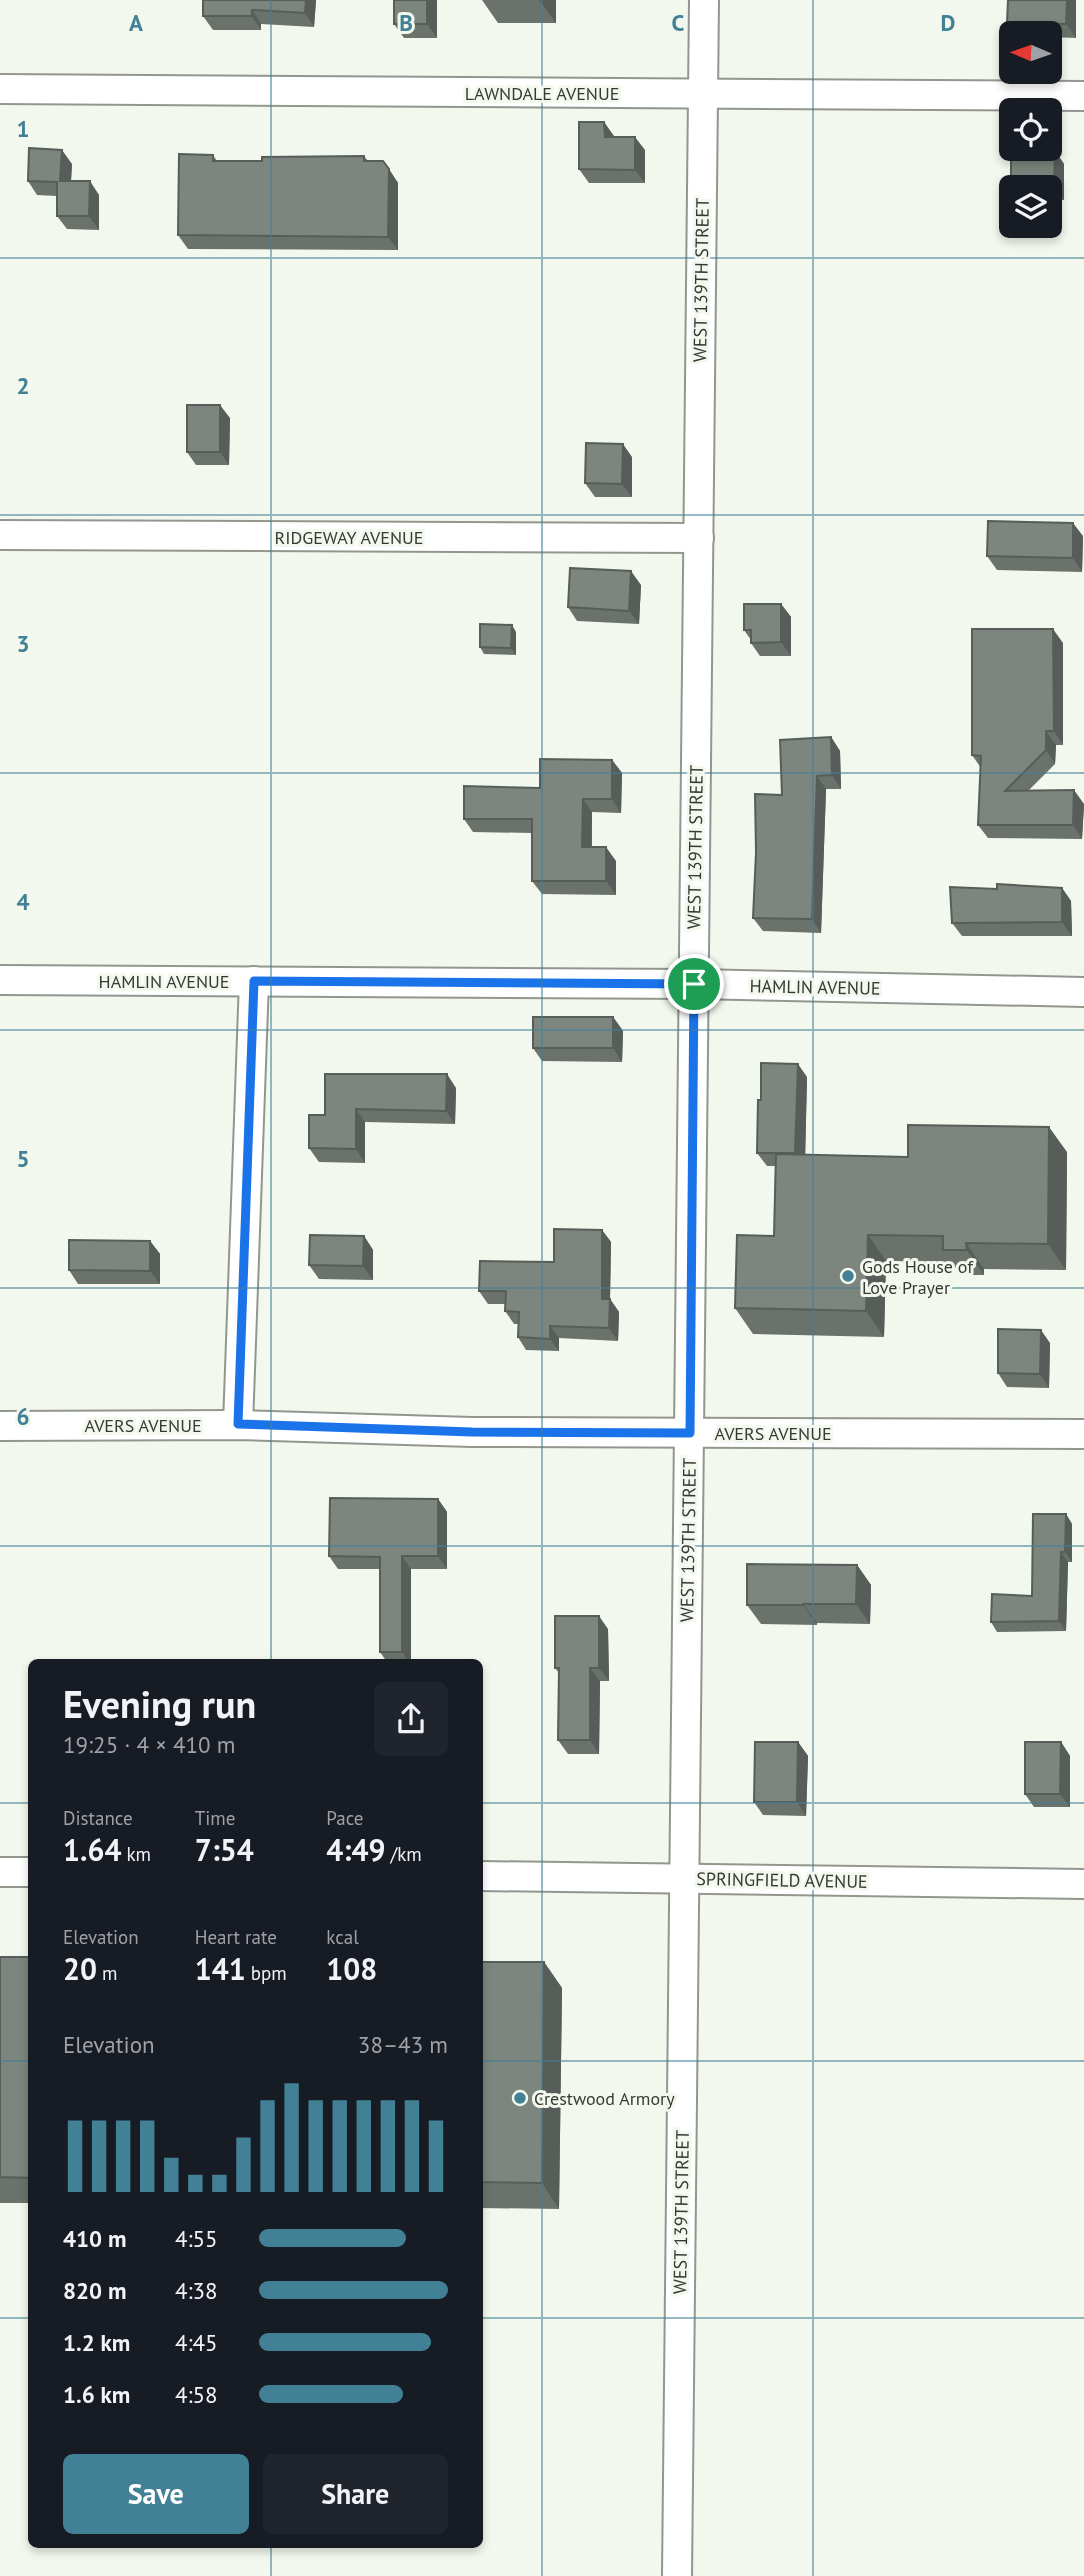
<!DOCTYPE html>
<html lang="en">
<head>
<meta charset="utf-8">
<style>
  :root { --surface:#171b24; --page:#20242c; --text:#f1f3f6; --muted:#9ea1a6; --accent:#418095 }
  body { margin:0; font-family:"PT Sans",sans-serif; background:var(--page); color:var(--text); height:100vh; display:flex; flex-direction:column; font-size:26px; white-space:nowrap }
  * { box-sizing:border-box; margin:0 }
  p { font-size:23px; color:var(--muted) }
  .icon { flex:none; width:38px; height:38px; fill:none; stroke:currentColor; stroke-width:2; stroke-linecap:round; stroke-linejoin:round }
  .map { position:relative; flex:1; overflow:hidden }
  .details { position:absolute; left:28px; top:1659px; width:455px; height:889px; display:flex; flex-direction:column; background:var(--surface); border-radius:10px; box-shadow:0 4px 10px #0003 }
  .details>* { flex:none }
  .needle { width:46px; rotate:272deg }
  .tools { position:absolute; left:999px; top:21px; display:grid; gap:14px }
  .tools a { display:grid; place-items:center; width:63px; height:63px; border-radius:10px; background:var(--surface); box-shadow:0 4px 10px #0003; font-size:35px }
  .pin { position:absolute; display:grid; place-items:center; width:60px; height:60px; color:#fff; margin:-30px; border:4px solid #fff; border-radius:50%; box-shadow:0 2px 7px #0007 }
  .round { display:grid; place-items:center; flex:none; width:74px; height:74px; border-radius:10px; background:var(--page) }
  .head { display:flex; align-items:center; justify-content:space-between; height:119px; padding:0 35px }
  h1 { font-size:38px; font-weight:700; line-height:52px }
  .figures { display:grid; grid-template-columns:repeat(3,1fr); gap:10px; height:119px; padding:7px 35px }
  .figures div { display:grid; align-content:center }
  .figures b { font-size:30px; font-weight:700 }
  .figures small { font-size:19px; font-weight:400 }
  .figures p { font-size:19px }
  .chart { height:196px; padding:14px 35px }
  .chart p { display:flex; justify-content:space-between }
  .chart svg { width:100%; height:126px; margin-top:7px; stroke:var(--accent); stroke-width:6 }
  .action { display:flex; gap:14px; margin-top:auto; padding:14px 35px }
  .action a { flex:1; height:80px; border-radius:10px; background:var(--accent); color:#fff; font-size:28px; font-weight:700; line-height:80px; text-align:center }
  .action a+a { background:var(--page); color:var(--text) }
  ul { padding:0 35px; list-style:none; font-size:23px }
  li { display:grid; grid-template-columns:112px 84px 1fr; align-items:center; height:52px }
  li i { height:18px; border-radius:9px; background:var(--accent) }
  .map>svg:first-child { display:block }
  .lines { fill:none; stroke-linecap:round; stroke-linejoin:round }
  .minor-casing { stroke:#92978e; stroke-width:32 }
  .minor { stroke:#fff; stroke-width:28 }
  .wall { fill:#6b726c }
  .shaded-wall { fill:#575d58 }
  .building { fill:#7c857e; stroke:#575d58; stroke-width:2 }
  .route-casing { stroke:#fff; stroke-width:14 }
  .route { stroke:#1a73e8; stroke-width:9 }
  .grid { fill:none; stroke:#418095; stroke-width:2; stroke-opacity:0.55 }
  .poi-dot { fill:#418095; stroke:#f2f8ed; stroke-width:2.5 }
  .labels { text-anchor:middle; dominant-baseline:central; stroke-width:6; stroke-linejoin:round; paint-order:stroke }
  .street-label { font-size:18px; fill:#373935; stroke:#f2f8ed }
  .poi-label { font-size:18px; fill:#373935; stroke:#f2f8ed; text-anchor:start }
  .grid-label { font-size:23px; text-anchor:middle; font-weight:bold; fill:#418095; stroke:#f2f8ed; stroke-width:6; stroke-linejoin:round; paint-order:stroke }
</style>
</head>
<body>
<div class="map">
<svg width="1084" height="2576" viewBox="0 0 1084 2576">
  <rect width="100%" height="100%" fill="#f2f8ed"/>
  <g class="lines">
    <defs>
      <g id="minor">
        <path d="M 0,89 L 1084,96"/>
        <path d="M 0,535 L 699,538"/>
        <path d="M 0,980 L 694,984 L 1084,992"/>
        <path d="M 238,1425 L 254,981"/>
        <path d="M 0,1426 L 238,1425 L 472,1432 L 1084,1434"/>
        <path d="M 0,1872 L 32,1872"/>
        <path d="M 480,1876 L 1084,1884"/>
        <path d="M 677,2576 L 704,0"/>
      </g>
    </defs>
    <!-- minor casing -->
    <use href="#minor" class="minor-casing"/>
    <!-- minor -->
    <use href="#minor" class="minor"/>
  </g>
  <!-- wall -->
  <g class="wall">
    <path d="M 316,0 L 314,27 L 261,24 L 261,30 L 213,30 L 203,16 Z"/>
    <path d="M 394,0 L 437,0 L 437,38 L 404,38 L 394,24 Z"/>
    <path d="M 482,0 L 556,0 L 556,23 L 498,23 Z"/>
    <path d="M 1008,0 L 1076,0 L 1076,38 L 1050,37 L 1050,33 L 1015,33 L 1007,23 Z"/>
    <path d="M 604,122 L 614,137 L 645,150 L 645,183 L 589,183 L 579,169 Z"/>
    <path d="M 1055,151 L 1064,164 L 1064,200 L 1050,200 L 1050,187 L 1012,187 L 1011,186 Z"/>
    <path d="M 213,155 L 217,161 L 262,161 L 364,156 L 368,161 L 383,161 L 398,183 L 398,250 L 188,249 L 178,235 Z"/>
    <path d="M 72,164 L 71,181 L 99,195 L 99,230 L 67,229 L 57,216 L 57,196 L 37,195 L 28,181 Z"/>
    <path d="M 230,418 L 229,465 L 196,465 L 187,452 Z"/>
    <path d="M 632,457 L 632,497 L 595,497 L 585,483 Z"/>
    <path d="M 1083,536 L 1082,572 L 997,570 L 987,556 Z"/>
    <path d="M 641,585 L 639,624 L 577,621 L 568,607 Z"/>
    <path d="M 781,604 L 791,617 L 791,656 L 760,656 L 751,643 L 751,640 L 744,630 Z"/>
    <path d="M 516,632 L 516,655 L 484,654 L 480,647 Z"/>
    <path d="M 1063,643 L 1063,745 L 1056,745 L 1055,764 L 1028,791 L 1084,804 L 1082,839 L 988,838 L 978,825 L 981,768 L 972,755 Z"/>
    <path d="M 831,737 L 840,751 L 841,789 L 826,789 L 821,933 L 763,931 L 753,918 Z"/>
    <path d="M 612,760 L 622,773 L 621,813 L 592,812 L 592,847 L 616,861 L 616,895 L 542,894 L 532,881 L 532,833 L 473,832 L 464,819 Z"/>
    <path d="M 1062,888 L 1071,901 L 1072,936 L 962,936 L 952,923 L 997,889 Z"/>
    <path d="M 613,1017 L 623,1031 L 622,1062 L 542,1061 L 533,1048 Z"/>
    <path d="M 807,1077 L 805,1155 L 908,1157 L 1067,1152 L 1066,1270 L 984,1269 L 984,1275 L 961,1275 L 951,1262 L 886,1261 L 884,1337 L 753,1334 L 735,1308 L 774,1236 L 775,1166 L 767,1166 L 757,1153 L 761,1100 Z"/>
    <path d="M 456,1088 L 455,1124 L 365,1122 L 365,1163 L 319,1162 L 309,1148 L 325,1115 Z"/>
    <path d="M 602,1230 L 611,1242 L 610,1299 L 619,1312 L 618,1341 L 559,1338 L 559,1351 L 526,1350 L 518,1337 L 518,1324 L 514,1324 L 505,1311 L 505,1304 L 488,1304 L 479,1291 L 554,1262 Z"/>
    <path d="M 364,1236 L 373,1250 L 373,1280 L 319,1279 L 309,1265 Z"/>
    <path d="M 150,1241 L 160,1254 L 160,1284 L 78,1284 L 69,1270 Z"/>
    <path d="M 1050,1343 L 1049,1388 L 1007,1387 L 998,1373 Z"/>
    <path d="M 438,1499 L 447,1512 L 447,1569 L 411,1569 L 411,1662 L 387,1662 L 380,1652 L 380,1569 L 338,1569 L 329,1556 Z"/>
    <path d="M 1066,1514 L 1072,1524 L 1072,1562 L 1068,1562 L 1066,1631 L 997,1632 L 991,1622 L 1032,1596 Z"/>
    <path d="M 857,1565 L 871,1585 L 870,1624 L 817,1623 L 817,1625 L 761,1624 L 747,1605 Z"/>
    <path d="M 608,1629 L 609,1681 L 600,1681 L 599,1754 L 568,1754 L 558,1740 L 559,1673 L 555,1668 Z"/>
    <path d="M 798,1742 L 808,1756 L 806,1816 L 763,1815 L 754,1802 Z"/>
    <path d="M 1061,1742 L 1070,1756 L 1070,1807 L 1034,1807 L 1025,1794 Z"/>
    <rect x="0" y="1957" width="32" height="246"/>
    <path d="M 480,1962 L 544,1962 L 562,1988 L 559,2209 L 480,2208 Z"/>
  </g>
  <!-- shaded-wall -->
  <g class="shaded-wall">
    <path d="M 306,0 L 316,0 L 314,27 L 305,13 Z"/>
    <path d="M 427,0 L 437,0 L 437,38 L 427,24 Z"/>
    <path d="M 539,0 L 556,0 L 556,23 Z"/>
    <path d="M 1067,0 L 1076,0 L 1076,38 L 1066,24 Z"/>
    <path d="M 252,10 L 261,24 L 261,30 L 252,16 Z"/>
    <path d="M 604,122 L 614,136 L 614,151 L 605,137 Z"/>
    <path d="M 635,137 L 645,150 L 645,183 L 635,170 Z"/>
    <path d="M 62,150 L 72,164 L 70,195 L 60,181 Z"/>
    <path d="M 1055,151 L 1064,164 L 1064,200 L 1054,187 Z"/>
    <path d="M 389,169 L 398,183 L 398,250 L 388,237 Z"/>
    <path d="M 90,181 L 99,195 L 99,230 L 89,216 Z"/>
    <path d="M 220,405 L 230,418 L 229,465 L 220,452 Z"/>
    <path d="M 623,444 L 632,457 L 632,497 L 622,484 Z"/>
    <path d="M 1073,523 L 1083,536 L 1082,572 L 1073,558 Z"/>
    <path d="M 631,571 L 641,585 L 639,624 L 629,611 Z"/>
    <path d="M 781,604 L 791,617 L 791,656 L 781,642 Z"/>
    <path d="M 512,625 L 516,632 L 516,655 L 511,648 Z"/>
    <path d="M 1053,629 L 1063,643 L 1063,745 L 1054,731 Z"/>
    <path d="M 1046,731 L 1056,745 L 1055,764 L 1046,750 Z"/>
    <path d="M 831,737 L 840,751 L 841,789 L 832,775 Z"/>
    <path d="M 612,760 L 622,773 L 621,813 L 612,799 Z"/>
    <path d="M 817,776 L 826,789 L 821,933 L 812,919 Z"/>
    <path d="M 1074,790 L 1084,804 L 1082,839 L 1073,825 Z"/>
    <path d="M 583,799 L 592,812 L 591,861 L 582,847 Z"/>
    <path d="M 606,847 L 616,861 L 616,895 L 606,881 Z"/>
    <path d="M 1062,888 L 1071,901 L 1072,936 L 1062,922 Z"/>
    <path d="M 613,1017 L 623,1031 L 622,1062 L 613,1048 Z"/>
    <path d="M 798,1064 L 807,1077 L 805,1167 L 795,1153 Z"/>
    <path d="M 447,1074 L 456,1088 L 455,1124 L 446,1111 Z"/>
    <path d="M 356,1109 L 365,1122 L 365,1163 L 356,1149 Z"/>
    <path d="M 1049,1127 L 1067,1152 L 1066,1270 L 1048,1244 Z"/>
    <path d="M 602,1230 L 611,1242 L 610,1299 L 619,1312 L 618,1341 L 609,1328 L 602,1299 Z"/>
    <path d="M 868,1235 L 886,1261 L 884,1337 L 866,1311 Z"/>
    <path d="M 364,1236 L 373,1250 L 373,1280 L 363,1266 Z"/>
    <path d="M 150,1241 L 160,1254 L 160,1284 L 150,1271 Z"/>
    <path d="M 966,1243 L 984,1269 L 984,1275 L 967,1250 Z"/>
    <path d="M 550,1326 L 559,1338 L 559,1351 L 550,1339 Z"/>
    <path d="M 1041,1330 L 1050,1343 L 1049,1388 L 1040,1374 Z"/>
    <path d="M 438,1499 L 447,1512 L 447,1569 L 438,1556 Z"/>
    <path d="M 1066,1514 L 1072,1524 L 1072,1562 L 1065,1552 Z"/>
    <path d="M 1061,1552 L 1068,1562 L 1066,1631 L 1059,1621 Z"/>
    <path d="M 402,1556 L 411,1569 L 411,1662 L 409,1662 L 402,1652 Z"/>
    <path d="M 857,1565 L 871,1585 L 870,1624 L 856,1604 Z"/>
    <path d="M 803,1604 L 817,1623 L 817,1625 L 803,1605 Z"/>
    <path d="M 599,1616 L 608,1629 L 609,1681 L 599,1668 Z"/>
    <path d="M 590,1668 L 600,1681 L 599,1754 L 590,1740 Z"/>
    <path d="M 798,1742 L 808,1756 L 806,1816 L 797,1802 Z"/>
    <path d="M 1061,1742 L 1070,1756 L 1070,1807 L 1060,1794 Z"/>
    <path d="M 544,1962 L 562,1988 L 559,2209 L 542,2183 Z"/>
  </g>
  <!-- building -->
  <g class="building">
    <path d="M 203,0 L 306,0 L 305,13 L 252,10 L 252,16 L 203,16 Z"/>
    <rect x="394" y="0" width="33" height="24"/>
    <path d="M 1008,0 L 1067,0 L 1066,24 L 1007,23 Z"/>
    <path d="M 579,122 L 604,122 L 605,137 L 635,137 L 635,170 L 579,169 Z"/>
    <path d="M 29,148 L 62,150 L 60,181 L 90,181 L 89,216 L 57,216 L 57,182 L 28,181 Z"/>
    <path d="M 1011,148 L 1055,151 L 1054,187 L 1011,186 Z"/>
    <path d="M 179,154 L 213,155 L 213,161 L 262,161 L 262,157 L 364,156 L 364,161 L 383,161 L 389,169 L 388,237 L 178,235 Z"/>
    <rect x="187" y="405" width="33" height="47"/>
    <path d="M 586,443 L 623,444 L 622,484 L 585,483 Z"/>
    <path d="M 988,521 L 1073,523 L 1073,558 L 987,556 Z"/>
    <path d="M 570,568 L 631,571 L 629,611 L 568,607 Z"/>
    <path d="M 744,604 L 781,604 L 781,642 L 751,643 L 751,630 L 744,630 Z"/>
    <path d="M 480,624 L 512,625 L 511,648 L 480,647 Z"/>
    <path d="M 972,629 L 1053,629 L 1054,731 L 1046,731 L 1046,750 L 1005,791 L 1074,790 L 1073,825 L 978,825 L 981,756 L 972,755 Z"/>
    <path d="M 831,737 L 832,775 L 817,776 L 812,919 L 753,918 L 756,852 L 755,794 L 782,795 L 780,740 Z"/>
    <path d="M 540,759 L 612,760 L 612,799 L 583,799 L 582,847 L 606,847 L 606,881 L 532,881 L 532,819 L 464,819 L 464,786 L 540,788 Z"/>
    <path d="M 997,884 L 1062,888 L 1062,922 L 952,923 L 950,887 L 997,889 Z"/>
    <rect x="533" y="1017" width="80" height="31"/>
    <path d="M 761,1063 L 798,1064 L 795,1153 L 757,1153 L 758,1100 L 761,1100 Z"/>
    <path d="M 325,1074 L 447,1074 L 446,1111 L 356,1109 L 356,1149 L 309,1148 L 309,1115 L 325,1115 Z"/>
    <path d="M 908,1125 L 1049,1127 L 1048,1244 L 966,1243 L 967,1250 L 943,1250 L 943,1236 L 868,1235 L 866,1311 L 735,1308 L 737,1235 L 774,1236 L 776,1154 L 908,1157 Z"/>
    <path d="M 554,1229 L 602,1230 L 602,1299 L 610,1299 L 609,1328 L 550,1326 L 550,1339 L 518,1337 L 519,1312 L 505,1311 L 506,1291 L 479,1291 L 480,1261 L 554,1262 Z"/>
    <path d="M 310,1235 L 364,1236 L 363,1266 L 309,1265 Z"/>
    <path d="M 69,1240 L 150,1241 L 150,1271 L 69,1270 Z"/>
    <path d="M 998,1329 L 1041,1330 L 1040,1374 L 998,1373 Z"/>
    <path d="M 330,1498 L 438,1499 L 438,1556 L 402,1556 L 402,1652 L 380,1652 L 380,1557 L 329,1556 Z"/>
    <path d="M 1033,1514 L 1066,1514 L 1065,1552 L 1061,1552 L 1059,1621 L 991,1622 L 992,1594 L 1032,1596 Z"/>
    <path d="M 747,1564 L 857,1565 L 856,1604 L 803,1604 L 803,1605 L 747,1605 Z"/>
    <path d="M 555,1616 L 599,1616 L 599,1668 L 590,1668 L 590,1740 L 558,1740 L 559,1668 L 555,1668 Z"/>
    <path d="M 755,1742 L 798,1742 L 797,1802 L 754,1802 Z"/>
    <path d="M 1025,1742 L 1061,1742 L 1060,1794 L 1025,1794 Z"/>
    <path d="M 0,1957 L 32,1957 L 32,2178 L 0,2177 Z"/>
    <path d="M 480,1962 L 544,1962 L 542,2183 L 480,2182 Z"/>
  </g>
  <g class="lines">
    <defs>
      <path id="route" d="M 254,981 L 694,984 L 690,1433 L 472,1432 L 238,1424 Z"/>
    </defs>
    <!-- route casing -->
    <use href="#route" class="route-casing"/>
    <!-- route -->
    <use href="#route" class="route"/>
  </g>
  <!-- grid -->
  <path class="grid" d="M 271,0 L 271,1662M 542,0 L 542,2576M 813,0 L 813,2576M 0,258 L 1084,258M 0,515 L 1084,515M 0,773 L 1084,773M 0,1030 L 1084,1030M 0,1288 L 1084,1288M 0,1546 L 1084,1546M 0,1803 L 32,1803M 480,1803 L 1084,1803M 0,2061 L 32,2061M 480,2061 L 1084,2061M 0,2318 L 32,2318M 480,2318 L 1084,2318M 271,2544 L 271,2576"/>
  <!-- markers -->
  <g class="poi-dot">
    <circle cx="848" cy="1276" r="7"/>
    <circle cx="520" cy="2098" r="7"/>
  </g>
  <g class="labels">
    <!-- street labels -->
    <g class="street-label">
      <text x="542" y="93">LAWNDALE AVENUE</text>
      <text transform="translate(701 280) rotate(-89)">WEST 139TH STREET</text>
      <text x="349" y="537">RIDGEWAY AVENUE</text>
      <text transform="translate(695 847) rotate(-89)">WEST 139TH STREET</text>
      <text x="164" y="981">HAMLIN AVENUE</text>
      <text transform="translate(815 987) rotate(1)">HAMLIN AVENUE</text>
      <text x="143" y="1425">AVERS AVENUE</text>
      <text x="773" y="1433">AVERS AVENUE</text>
      <text transform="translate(688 1540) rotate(-89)">WEST 139TH STREET</text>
      <text transform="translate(782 1880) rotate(1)">SPRINGFIELD AVENUE</text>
      <text transform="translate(681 2212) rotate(-89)">WEST 139TH STREET</text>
    </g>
    <!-- poi labels -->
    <g class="poi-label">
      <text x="862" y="1266">Gods House of<tspan x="862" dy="21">Love Prayer</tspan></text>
      <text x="534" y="2098">Crestwood Armory</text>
    </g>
  </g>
  <g class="grid-label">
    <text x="136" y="31">A</text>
    <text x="406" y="31">B</text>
    <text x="678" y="31">C</text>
    <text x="948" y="31">D</text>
    <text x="23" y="137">1</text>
    <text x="23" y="394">2</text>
    <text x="23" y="652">3</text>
    <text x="23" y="910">4</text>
    <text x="23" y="1167">5</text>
    <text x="23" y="1425">6</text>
  </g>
</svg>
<div class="tools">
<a><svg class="needle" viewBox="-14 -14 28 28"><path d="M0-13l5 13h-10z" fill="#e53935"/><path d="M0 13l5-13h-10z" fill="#9ea1a6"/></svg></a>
<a><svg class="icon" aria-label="locate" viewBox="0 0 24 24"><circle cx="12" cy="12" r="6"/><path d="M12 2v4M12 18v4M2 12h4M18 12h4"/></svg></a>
<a><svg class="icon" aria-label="layers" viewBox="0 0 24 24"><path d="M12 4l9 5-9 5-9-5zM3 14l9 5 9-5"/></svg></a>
</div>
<div class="pin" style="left:694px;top:984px;background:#1e9e55"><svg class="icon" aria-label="arrive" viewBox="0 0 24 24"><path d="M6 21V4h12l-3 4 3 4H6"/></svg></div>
<section class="details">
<div class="head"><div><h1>Evening run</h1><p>19:25 · 4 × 410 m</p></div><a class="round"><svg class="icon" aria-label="share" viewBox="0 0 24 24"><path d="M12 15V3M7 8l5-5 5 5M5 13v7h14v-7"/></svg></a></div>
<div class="figures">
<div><p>Distance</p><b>1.64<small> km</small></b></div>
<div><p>Time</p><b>7:54</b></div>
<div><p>Pace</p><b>4:49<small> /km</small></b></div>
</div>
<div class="figures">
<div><p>Elevation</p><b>20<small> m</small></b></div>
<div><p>Heart rate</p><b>141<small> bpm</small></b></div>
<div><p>kcal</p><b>108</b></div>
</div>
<div class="chart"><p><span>Elevation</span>38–43 m</p>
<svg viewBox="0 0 160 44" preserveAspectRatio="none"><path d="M5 44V19M15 44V19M25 44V19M35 44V19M45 44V32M55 44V38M65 44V38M75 44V25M85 44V12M95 44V6M105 44V12M115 44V12M125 44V12M135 44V12M145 44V12M155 44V19"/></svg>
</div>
<ul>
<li><b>410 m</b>4:55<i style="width:78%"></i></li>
<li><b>820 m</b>4:38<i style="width:100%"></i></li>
<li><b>1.2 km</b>4:45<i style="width:91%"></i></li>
<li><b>1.6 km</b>4:58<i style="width:76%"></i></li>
</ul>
<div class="action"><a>Save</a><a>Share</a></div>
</section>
</div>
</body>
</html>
